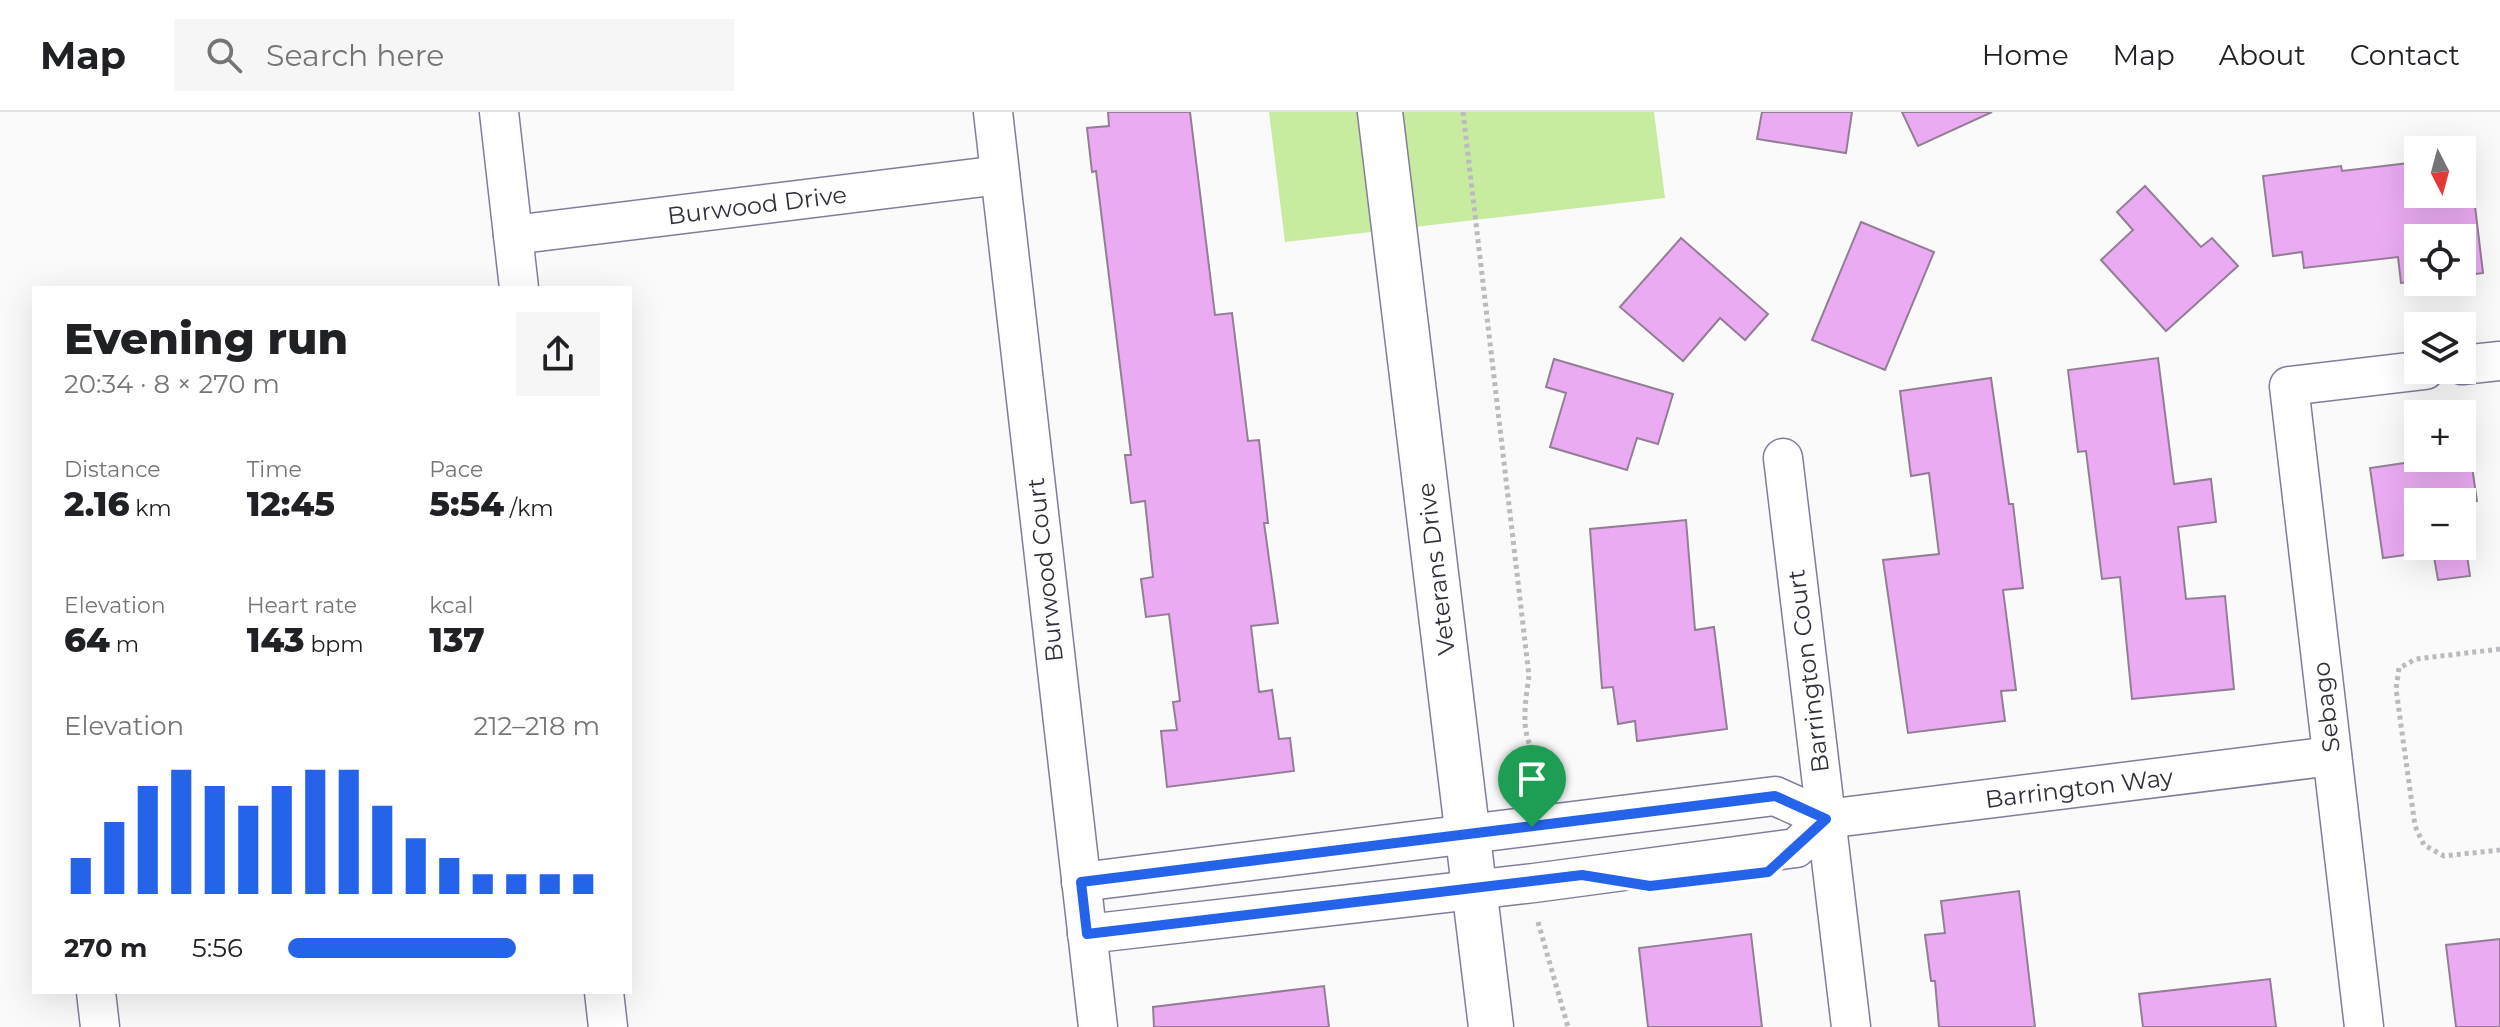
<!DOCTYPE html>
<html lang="en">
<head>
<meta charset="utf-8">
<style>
  :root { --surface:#fff; --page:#f6f6f6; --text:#202124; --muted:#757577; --line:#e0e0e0; --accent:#2563eb }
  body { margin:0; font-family:Montserrat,sans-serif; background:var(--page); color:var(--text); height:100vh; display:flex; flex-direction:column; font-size:30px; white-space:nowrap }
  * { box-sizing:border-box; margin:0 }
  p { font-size:26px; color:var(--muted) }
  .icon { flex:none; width:44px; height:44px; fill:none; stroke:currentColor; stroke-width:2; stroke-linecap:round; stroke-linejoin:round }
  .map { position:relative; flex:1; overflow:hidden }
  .sheet { position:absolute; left:32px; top:174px; width:600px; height:708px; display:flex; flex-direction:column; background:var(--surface); border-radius:0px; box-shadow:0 8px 32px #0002 }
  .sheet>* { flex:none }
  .needle { width:52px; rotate:174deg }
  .controls { position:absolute; left:2404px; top:24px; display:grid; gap:16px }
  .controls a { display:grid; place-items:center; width:72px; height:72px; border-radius:0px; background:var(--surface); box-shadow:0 8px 32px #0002; font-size:40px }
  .pin { position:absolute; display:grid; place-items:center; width:68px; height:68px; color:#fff; margin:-82px -34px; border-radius:50% 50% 50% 0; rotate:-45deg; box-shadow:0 0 8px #0007 }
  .pin .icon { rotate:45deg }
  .round { display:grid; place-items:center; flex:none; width:84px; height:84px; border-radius:0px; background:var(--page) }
  .overview { display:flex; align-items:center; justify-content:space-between; height:136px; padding:0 32px }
  h1 { font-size:44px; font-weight:800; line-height:60px }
  .stats { display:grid; grid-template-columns:repeat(3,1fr); gap:12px; height:136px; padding:8px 32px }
  .stats div { display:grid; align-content:center }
  .stats b { font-size:34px; font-weight:800 }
  .stats small { font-size:22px; font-weight:400 }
  .stats p { font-size:22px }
  .chart { height:224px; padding:16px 32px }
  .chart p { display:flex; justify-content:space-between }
  .chart svg { width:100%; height:144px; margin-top:8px; stroke:var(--accent); stroke-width:6 }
  ul { padding:0 32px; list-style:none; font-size:26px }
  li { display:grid; grid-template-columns:128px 96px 1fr; align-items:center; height:60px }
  li i { height:20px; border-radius:10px; background:var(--accent) }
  header { display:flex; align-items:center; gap:48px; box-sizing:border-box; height:112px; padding:0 40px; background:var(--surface); border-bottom:2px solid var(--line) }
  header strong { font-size:38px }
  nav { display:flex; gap:44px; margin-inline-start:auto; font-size:28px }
  .search { width:560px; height:72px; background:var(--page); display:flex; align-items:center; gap:20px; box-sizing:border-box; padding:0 28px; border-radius:0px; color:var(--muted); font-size:30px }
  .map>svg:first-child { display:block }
  .green { fill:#c7ec9f }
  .building { fill:#eaabf2; stroke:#937e96; stroke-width:2 }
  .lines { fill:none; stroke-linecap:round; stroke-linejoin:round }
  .street-casing { stroke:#837c98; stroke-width:41 }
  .secondary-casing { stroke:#837c98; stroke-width:47 }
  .path { stroke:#bbbabe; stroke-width:5; stroke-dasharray:4 4; stroke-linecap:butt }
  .street { stroke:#fff; stroke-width:38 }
  .secondary { stroke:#fff; stroke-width:44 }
  .route-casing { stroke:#fff; stroke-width:16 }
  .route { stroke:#2563eb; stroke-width:10 }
  .labels { text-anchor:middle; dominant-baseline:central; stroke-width:7; stroke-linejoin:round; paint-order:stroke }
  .street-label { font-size:24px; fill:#312f3b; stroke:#fff }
</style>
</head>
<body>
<header>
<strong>Map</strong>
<div class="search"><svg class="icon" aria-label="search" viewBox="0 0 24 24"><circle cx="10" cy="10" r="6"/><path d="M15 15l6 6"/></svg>Search here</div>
<nav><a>Home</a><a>Map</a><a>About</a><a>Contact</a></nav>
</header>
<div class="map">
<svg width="2500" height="915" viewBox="0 0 2500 915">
  <rect width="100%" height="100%" fill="#fafafa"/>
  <!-- green -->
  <path class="green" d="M 1269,0 L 1654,0 L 1665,86 L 1285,130 Z"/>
  <!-- building -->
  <g class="building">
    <path d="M 1108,0 L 1190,0 L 1215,203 L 1232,201 L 1248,329 L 1259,328 L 1268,411 L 1264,411 L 1278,511 L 1251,514 L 1259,580 L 1272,578 L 1279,627 L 1290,626 L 1294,659 L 1167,675 L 1161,619 L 1177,618 L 1173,590 L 1180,589 L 1169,502 L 1146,505 L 1141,467 L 1153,465 L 1145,389 L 1131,391 L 1125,343 L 1131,343 L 1096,59 L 1092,60 L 1087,16 L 1109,14 Z"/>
    <path d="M 1762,0 L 1852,0 L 1846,41 L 1757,27 Z"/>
    <path d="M 1902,0 L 1992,0 L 1918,34 Z"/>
    <path d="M 2469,44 L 2483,161 L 2462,164 L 2462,126 L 2418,126 L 2418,169 L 2401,171 L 2398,145 L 2304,156 L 2302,140 L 2273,144 L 2263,64 L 2341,54 L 2342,59 L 2418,50 L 2418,82 L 2462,82 L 2462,45 Z"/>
    <path d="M 2145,74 L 2201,135 L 2212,126 L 2238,154 L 2166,219 L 2101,148 L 2133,118 L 2117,100 Z"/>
    <path d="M 1861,110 L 1934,140 L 1885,258 L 1812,228 Z"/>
    <path d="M 1681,126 L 1768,202 L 1745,228 L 1720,206 L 1683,249 L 1620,195 Z"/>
    <path d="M 2158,246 L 2174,372 L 2211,367 L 2216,410 L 2178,415 L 2186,487 L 2225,484 L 2234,577 L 2132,587 L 2120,465 L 2102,467 L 2086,339 L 2078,340 L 2068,258 Z"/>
    <path d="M 1554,247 L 1673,282 L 1658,332 L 1637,326 L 1627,358 L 1550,335 L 1566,281 L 1546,275 Z"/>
    <path d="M 1991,266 L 2009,392 L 2013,392 L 2023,476 L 2003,478 L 2016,578 L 2001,579 L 2005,609 L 1908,621 L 1883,448 L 1939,442 L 1929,361 L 1911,364 L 1900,279 Z"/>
    <path d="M 2470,341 L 2477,389 L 2418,390 L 2418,434 L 2462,434 L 2462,409 L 2470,464 L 2438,468 L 2433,439 L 2383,446 L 2370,356 L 2438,346 L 2462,346 L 2462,342 Z"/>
    <path d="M 1686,408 L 1695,518 L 1714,515 L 1727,617 L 1637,629 L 1635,609 L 1618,612 L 1613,575 L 1602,576 L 1590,417 Z"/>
    <path d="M 2019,779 L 2035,915 L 1939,915 L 1935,869 L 1931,869 L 1925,823 L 1945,821 L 1941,789 Z"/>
    <path d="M 1751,822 L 1762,915 L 1648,915 L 1639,836 Z"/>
    <path d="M 2500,827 L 2500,915 L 2456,915 L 2446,833 Z"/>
    <path d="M 2270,867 L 2276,915 L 2143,915 L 2139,882 Z"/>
    <path d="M 1324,874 L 1329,915 L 1154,915 L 1153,895 Z"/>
  </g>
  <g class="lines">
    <defs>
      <g id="street">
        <path d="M 499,0 L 519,176"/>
        <path d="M 993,0 L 1098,915"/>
        <path d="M 513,123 L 1000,63"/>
        <path d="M 2462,253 L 2500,249"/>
        <path d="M 1783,346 L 1851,915"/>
        <path d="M 1081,770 L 1775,684 L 1826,707 L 2332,644"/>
        <path d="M 1087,822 L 1534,771 L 1796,736 L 1826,707"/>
        <path d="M 96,880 L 100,915"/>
        <path d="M 604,880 L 608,915"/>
        <path d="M 2364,915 L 2289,274 L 2425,258"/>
      </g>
      <path id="secondary" d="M 1380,0 L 1491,915"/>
    </defs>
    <!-- street casing -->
    <use href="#street" class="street-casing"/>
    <!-- secondary casing -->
    <use href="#secondary" class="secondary-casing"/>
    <!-- path -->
    <g class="path">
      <path d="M 1463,0 L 1529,564 C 1526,585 1521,613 1530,633 C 1538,649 1545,656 1545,674"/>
      <path d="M 2500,537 L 2416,547 L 2399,556 L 2396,577 L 2415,714 L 2424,733 L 2444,744 L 2500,738"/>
      <path d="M 1538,810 L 1568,915"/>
    </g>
    <!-- street -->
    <use href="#street" class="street"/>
    <!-- secondary -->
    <use href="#secondary" class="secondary"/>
  </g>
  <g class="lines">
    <defs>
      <path id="route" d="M 1775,684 L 1826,707 L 1768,760 L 1650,774 L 1582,763 L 1087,822 L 1081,770 Z"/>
    </defs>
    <!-- route casing -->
    <use href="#route" class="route-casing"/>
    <!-- route -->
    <use href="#route" class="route"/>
  </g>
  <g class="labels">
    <!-- street labels -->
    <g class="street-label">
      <text transform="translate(757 93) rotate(-7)">Burwood Drive</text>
      <text transform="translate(1436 457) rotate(-97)">Veterans Drive</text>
      <text transform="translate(1045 458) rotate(-96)">Burwood Court</text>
      <text transform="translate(1808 559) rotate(-97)">Barrington Court</text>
      <text transform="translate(2326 595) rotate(-97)">Sebago</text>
      <text transform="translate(2079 676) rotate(-7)">Barrington Way</text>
    </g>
  </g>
</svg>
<div class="controls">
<a><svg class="needle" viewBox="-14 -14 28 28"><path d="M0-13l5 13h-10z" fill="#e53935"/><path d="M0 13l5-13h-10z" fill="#757577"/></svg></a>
<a><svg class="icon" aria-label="locate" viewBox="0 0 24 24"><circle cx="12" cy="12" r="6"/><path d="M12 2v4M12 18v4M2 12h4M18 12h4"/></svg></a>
<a><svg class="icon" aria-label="layers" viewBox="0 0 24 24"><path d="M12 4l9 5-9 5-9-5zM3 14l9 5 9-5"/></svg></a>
<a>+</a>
<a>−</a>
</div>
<div class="pin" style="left:1532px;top:715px;background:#1e9e55"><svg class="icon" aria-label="arrive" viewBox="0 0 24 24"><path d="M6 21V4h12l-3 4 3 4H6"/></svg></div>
<section class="sheet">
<div class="overview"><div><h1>Evening run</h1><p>20:34 · 8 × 270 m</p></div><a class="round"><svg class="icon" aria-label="share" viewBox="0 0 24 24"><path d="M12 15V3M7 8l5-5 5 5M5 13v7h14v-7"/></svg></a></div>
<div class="stats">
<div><p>Distance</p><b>2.16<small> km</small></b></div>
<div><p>Time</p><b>12:45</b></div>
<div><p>Pace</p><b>5:54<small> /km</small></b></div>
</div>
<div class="stats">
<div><p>Elevation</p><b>64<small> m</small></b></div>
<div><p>Heart rate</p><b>143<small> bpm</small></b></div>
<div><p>kcal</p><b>137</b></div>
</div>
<div class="chart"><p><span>Elevation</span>212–218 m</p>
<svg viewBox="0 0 160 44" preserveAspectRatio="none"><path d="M5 44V33M15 44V22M25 44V11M35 44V6M45 44V11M55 44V17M65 44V11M75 44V6M85 44V6M95 44V17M105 44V27M115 44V33M125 44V38M135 44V38M145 44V38M155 44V38"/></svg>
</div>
<ul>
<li><b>270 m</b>5:56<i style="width:73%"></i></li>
</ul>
</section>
</div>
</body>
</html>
